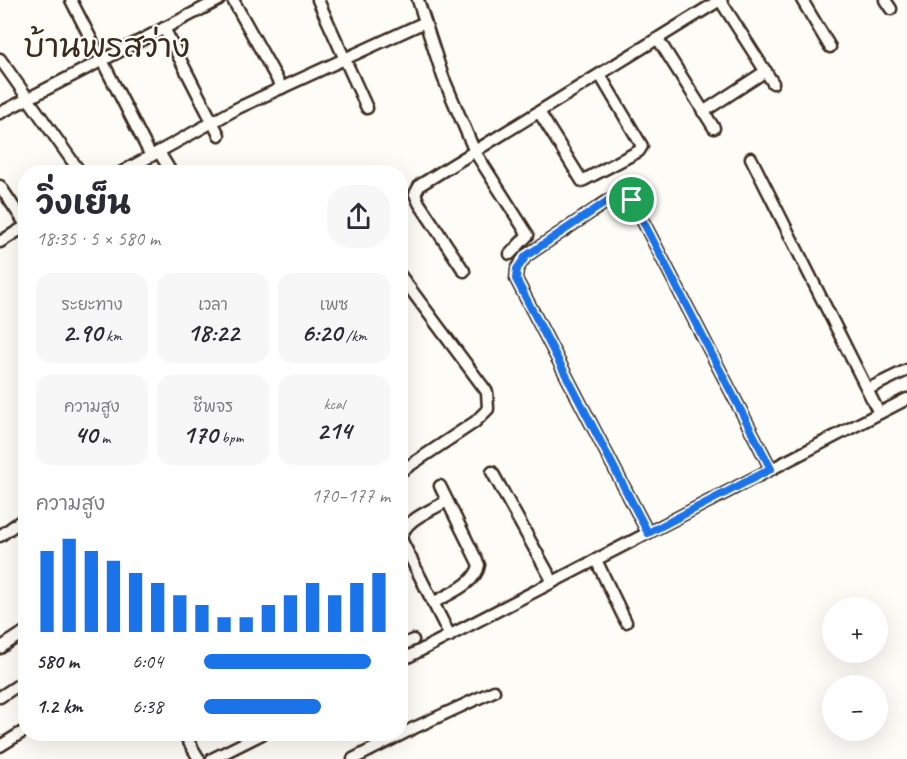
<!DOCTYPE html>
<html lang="th">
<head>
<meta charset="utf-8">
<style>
  :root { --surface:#fff; --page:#f7f7f7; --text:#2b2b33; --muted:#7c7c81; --accent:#1a73e8 }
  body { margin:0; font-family:Caveat,"Playpen Sans Thai",sans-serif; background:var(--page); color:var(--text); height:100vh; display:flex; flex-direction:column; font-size:22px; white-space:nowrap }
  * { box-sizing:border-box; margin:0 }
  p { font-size:20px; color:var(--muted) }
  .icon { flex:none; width:33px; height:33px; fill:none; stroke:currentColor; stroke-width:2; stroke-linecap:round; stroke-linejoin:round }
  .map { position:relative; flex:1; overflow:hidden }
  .drawer { position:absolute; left:18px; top:165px; width:390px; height:576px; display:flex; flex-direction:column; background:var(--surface); border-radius:24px; box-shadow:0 6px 24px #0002 }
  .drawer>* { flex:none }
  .buttons { position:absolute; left:822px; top:597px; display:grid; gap:12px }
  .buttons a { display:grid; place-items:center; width:66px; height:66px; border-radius:50%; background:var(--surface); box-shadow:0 6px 24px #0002; font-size:30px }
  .pin { position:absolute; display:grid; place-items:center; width:51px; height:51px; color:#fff; margin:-26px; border:3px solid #fff; border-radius:50%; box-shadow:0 2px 6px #0007 }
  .round { display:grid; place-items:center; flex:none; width:63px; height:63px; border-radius:24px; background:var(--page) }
  .head { display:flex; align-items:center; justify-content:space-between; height:102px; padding:0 18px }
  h1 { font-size:33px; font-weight:700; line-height:45px }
  .stats { display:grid; grid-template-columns:repeat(3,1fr); gap:9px; height:102px; padding:6px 18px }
  .stats div { display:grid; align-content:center; border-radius:15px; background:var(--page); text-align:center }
  .stats b { font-size:26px; font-weight:700 }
  .stats small { font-size:16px; font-weight:400 }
  .stats p { font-size:16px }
  .chart { height:168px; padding:12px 18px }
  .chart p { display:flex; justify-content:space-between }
  .chart svg { width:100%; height:108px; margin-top:6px; stroke:var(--accent); stroke-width:6 }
  ul { padding:0 18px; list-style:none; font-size:20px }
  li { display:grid; grid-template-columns:96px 72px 1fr; align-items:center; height:45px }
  li i { height:15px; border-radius:8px; background:var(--accent) }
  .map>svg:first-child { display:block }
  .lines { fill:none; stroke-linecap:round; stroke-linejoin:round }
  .minor-casing { stroke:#3b2a1e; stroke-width:15 }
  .minor { stroke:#fdfcf7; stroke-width:10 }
  .route-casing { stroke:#fff; stroke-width:12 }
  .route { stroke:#1a73e8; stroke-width:8 }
  .labels { text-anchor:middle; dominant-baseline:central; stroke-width:4.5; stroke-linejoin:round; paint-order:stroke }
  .quarter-label { font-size:32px; fill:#3b2a1e; stroke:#fdfcf7 }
</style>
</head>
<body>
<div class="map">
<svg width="907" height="759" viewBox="0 0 907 759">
  <rect width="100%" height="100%" fill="#fdfcf7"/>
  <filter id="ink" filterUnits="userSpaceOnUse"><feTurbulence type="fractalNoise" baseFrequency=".0167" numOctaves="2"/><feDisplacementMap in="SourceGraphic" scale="12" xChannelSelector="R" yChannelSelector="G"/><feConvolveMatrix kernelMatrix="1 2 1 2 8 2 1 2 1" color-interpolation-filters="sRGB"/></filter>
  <g filter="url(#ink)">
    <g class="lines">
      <defs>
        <g id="minor">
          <path d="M 71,0 L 151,156"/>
          <path d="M 233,0 L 282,88"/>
          <path d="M 318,0 L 367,108"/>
          <path d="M 418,0 L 443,77 L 475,152 L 528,235 L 510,254"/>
          <path d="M 802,0 L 830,47"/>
          <path d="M 885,0 L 891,9"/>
          <path d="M 164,28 L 219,135"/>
          <path d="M 658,39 L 714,128"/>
          <path d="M 0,59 L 80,172"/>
          <path d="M 539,112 L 582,181 L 639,151 L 642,146 L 600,75"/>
          <path d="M 703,112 L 766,71"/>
          <path d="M 0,113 L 219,0"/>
          <path d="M 159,152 L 171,172"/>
          <path d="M 751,158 L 879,413"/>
          <path d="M 122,172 L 238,108 L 425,22"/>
          <path d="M 0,186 L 26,225"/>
          <path d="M 0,242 L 26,226"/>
          <path d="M 464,271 L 419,203 L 415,194 L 420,185 L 720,0 L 773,83"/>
          <path d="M 400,275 L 487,392 L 488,409 L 475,422 L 400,472"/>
          <path d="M 868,389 L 907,370"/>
          <path d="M 492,472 L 553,582"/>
          <path d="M 447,501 C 431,511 404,519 401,539 L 450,636"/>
          <path d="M 648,533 L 516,279 L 517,269 L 526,256 L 615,196 L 624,195 L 632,200 L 771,469"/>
          <path d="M 0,536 L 26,517"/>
          <path d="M 596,560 L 626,622"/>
          <path d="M 433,603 C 448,594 476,584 479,565 L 440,486"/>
          <path d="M 400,646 L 413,640"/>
          <path d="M 0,648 L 26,631"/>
          <path d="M 400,661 L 907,399"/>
          <path d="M 0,697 L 26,680"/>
          <path d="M 184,734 L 199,759"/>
          <path d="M 0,746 L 26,730"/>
          <path d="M 212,759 L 262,734"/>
          <path d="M 353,759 L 414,728 L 494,691"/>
        </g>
      </defs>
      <!-- minor casing -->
      <use href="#minor" class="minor-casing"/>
      <!-- minor -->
      <use href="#minor" class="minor"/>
    </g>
  </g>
  <g class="lines" filter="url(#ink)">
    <defs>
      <path id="route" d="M 624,195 L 632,200 L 771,469 L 648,533 L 516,279 L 517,269 L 526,256 L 615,196 Z"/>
    </defs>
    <!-- route casing -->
    <use href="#route" class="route-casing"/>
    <!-- route -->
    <use href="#route" class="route"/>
  </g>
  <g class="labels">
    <!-- quarter labels -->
    <g class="quarter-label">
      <text x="107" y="46">บ้านพรสว่าง</text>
    </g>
  </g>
</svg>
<div class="buttons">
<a>+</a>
<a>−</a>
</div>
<div class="pin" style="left:632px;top:200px;background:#1e9e55"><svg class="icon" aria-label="arrive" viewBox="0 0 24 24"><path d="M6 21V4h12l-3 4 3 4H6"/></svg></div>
<section class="drawer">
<div class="head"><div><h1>วิ่งเย็น</h1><p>18:35 · 5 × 580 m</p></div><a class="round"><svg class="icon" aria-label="share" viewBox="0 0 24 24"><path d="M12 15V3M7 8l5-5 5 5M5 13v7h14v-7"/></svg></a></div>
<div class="stats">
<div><p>ระยะทาง</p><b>2.90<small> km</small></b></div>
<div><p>เวลา</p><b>18:22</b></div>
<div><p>เพซ</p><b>6:20<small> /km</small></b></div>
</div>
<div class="stats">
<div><p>ความสูง</p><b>40<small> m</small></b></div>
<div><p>ชีพจร</p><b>170<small> bpm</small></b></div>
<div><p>kcal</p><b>214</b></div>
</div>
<div class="chart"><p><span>ความสูง</span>170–177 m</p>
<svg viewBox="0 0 160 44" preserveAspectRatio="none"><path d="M5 44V11M15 44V6M25 44V11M35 44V15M45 44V20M55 44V24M65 44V29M75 44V33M85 44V38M95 44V38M105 44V33M115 44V29M125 44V24M135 44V29M145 44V24M155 44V20"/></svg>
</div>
<ul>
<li><b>580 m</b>6:04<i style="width:90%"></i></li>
<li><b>1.2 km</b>6:38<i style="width:63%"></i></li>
</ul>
</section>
</div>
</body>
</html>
